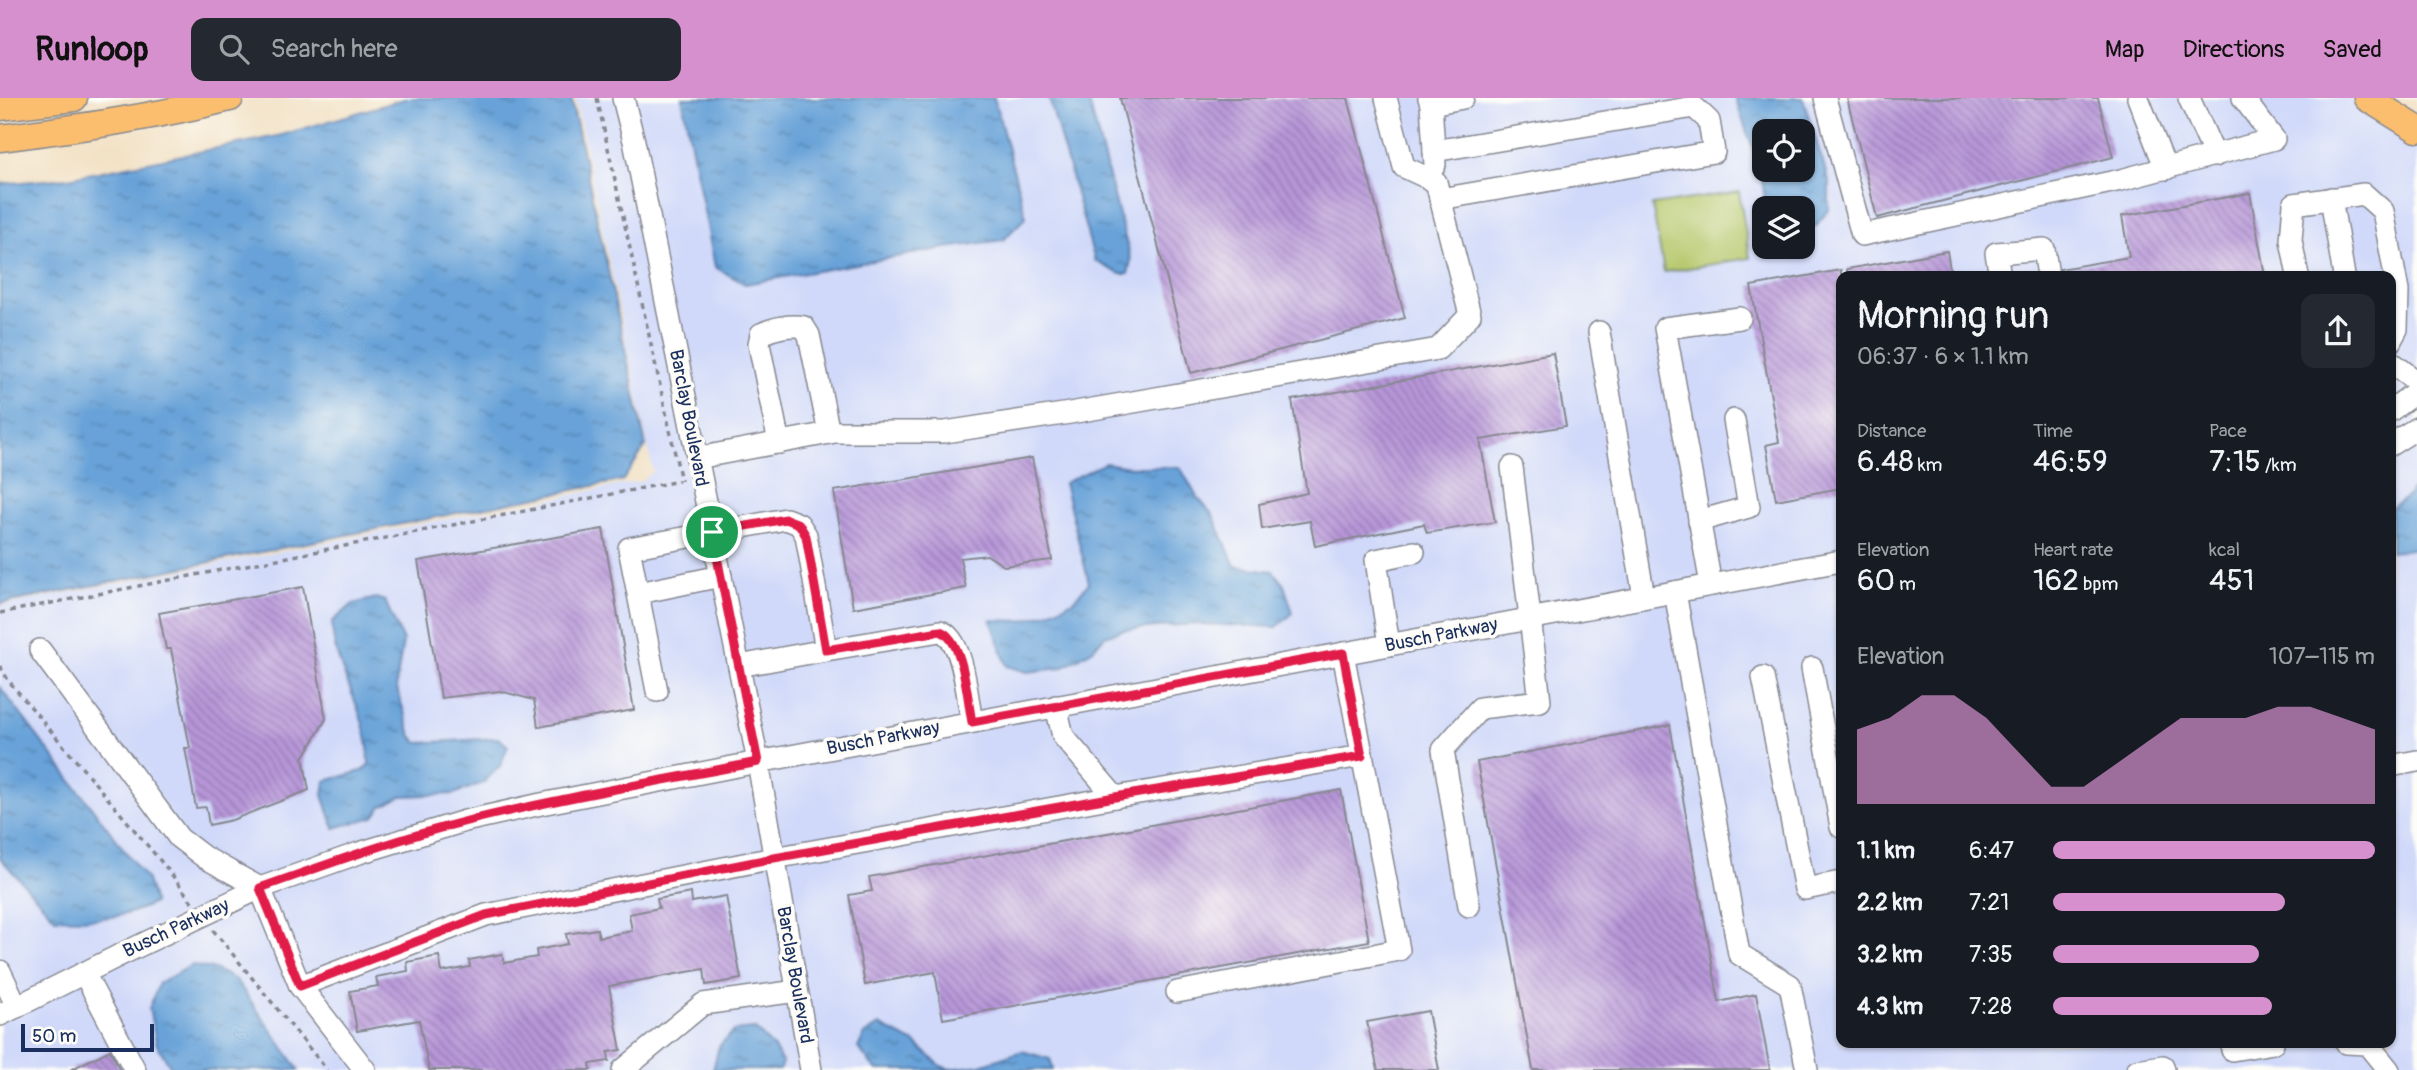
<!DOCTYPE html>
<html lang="en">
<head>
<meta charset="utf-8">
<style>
  :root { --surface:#171b24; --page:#242831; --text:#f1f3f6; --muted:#9ea1a6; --accent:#d690ce }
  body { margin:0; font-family:Pangolin,sans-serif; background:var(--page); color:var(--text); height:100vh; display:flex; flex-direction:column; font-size:26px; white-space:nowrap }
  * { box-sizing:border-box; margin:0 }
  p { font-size:23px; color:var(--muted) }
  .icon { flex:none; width:38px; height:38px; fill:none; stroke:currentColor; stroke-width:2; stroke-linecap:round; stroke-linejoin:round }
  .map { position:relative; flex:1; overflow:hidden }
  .drawer { position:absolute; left:1836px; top:173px; width:560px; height:777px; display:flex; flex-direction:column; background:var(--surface); border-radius:14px; box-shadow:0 2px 5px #0004 }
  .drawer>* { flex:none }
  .controls { position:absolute; left:1752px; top:21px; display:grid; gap:14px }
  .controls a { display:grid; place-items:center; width:63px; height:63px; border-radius:14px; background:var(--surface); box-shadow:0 2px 5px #0004; font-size:35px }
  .scale { position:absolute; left:21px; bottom:18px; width:133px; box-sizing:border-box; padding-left:7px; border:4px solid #1b2f5e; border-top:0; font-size:19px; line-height:24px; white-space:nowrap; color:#1b2f5e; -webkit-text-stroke:5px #fdfcf7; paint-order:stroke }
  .pin { position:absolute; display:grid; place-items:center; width:60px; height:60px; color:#fff; margin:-30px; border:4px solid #fff; border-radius:50%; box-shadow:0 2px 7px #0007 }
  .round { display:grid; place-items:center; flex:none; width:74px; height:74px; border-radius:14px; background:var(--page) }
  .summary { display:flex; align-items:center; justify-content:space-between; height:119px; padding:0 21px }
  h1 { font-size:38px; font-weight:600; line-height:52px }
  .stats { display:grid; grid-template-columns:repeat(3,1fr); gap:10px; height:119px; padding:7px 21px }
  .stats div { display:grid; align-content:center }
  .stats b { font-size:30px; font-weight:600 }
  .stats small { font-size:19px; font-weight:400 }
  .stats p { font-size:19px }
  .chart { height:196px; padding:14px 21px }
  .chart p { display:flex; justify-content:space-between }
  .chart svg { width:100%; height:126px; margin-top:7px; fill:var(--accent); opacity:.7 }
  ul { padding:0 21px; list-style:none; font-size:23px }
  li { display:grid; grid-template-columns:112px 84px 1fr; align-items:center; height:52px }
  li i { height:18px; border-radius:9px; background:var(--accent) }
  header { display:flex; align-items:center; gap:42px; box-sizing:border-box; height:98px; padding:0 35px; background:var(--accent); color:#111 }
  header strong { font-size:33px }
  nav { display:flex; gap:38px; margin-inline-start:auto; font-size:24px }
  .search { width:490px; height:63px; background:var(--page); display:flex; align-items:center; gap:18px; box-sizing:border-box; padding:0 24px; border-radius:14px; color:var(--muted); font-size:26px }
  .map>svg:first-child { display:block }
  .built { fill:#d0d9f9; fill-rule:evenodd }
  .park { fill:#b5c76b; stroke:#687b64; stroke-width:2 }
  .water { fill:url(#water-ripples); stroke:#41689b; stroke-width:2; fill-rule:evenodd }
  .building { fill:url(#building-back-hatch) }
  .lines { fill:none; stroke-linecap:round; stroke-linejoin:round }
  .minor-casing { stroke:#868891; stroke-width:24 }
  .major-casing { stroke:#868891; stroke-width:29 }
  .path { stroke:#868891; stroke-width:3.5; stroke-dasharray:5 5; stroke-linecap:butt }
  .minor { stroke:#fff; stroke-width:21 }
  .major { stroke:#fbbe6e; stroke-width:26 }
  .route-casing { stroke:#fff; stroke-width:14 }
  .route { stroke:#e11d48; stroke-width:9 }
  .labels { text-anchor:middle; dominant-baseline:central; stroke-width:7; stroke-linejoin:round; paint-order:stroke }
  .street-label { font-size:19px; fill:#1b2f5e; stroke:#fdfcf7 }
</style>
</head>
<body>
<header>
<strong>Runloop</strong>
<div class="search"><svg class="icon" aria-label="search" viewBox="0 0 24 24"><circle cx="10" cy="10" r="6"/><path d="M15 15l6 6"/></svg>Search here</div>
<nav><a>Map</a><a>Directions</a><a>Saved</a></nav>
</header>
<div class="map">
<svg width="2417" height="972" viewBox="0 0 2417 972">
  <defs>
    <pattern id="water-ripples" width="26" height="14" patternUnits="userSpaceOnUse" patternTransform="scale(1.75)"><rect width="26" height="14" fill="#67a2d8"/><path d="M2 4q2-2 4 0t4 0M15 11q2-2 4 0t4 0" fill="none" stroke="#5484b2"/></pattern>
    <pattern id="building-back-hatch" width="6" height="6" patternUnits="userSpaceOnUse" patternTransform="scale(1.75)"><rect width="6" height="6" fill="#b796d8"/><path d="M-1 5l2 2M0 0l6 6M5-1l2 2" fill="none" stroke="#947bb2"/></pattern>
  </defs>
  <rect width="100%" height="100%" fill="#fdfcf7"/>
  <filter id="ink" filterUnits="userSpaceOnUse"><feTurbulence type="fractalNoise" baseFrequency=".0143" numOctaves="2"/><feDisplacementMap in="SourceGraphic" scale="14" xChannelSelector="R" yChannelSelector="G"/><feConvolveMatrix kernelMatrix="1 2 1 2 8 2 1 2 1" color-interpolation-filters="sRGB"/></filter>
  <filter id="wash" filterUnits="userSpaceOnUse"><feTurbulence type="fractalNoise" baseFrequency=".00686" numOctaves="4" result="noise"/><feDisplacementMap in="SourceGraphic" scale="28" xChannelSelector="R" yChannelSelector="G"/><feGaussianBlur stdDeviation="1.57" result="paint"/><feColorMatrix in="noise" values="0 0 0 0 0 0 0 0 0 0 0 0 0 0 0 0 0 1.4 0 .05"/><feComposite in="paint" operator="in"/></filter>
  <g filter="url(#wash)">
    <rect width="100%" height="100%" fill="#f2e1c4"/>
    <!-- built -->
    <path class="built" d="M 575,0 L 2349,0 L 2374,21 L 2417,45 L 2417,972 L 0,972 L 0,508 L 641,383 L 653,374 ZM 1764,33 L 1802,33 L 1802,72 L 1764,72 ZM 1764,110 L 1802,110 L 1802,149 L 1764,149 ZM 1841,178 L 2390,178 L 2390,945 L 1841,945 Z"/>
    <!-- park -->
    <path class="park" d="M 1739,94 L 1750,160 L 1664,174 L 1652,107 Z"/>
    <!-- water -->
    <g class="water">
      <path d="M 407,0 L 571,0 L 646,348 L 623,382 L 0,506 L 0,86 L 68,80 L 282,37 Z"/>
      <path d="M 682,0 L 994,0 L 1026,119 L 1003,142 L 945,150 L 745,186 L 715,169 Z"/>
      <path d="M 1049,0 L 1088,0 L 1131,162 L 1128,176 L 1120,176 L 1095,163 Z"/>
      <path d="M 1735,0 L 1803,0 L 1829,84 L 1829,111 L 1816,128 L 1803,129 L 1802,110 L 1766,110 L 1761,74 ZM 1764,33 L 1802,33 L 1802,72 L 1764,72 Z"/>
      <path d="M 1105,365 L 1130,369 L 1180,369 L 1197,399 L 1213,417 L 1235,468 L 1273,473 L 1284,487 L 1293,515 L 1277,529 L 1192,526 L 1123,532 L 1105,538 L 1092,552 L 1061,570 L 1027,574 L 1007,568 L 991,522 L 1022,523 L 1048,515 L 1073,503 L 1089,485 L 1064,385 Z"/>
      <path d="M 2417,390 L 2417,450 L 2391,454 L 2391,410 L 2409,397 L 2410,392 Z"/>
      <path d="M 376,500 L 385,503 L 403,543 L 396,587 L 411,637 L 418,645 L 498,640 L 508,648 L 500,668 L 483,685 L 454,696 L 402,698 L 382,708 L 374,719 L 334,730 L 323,697 L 325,683 L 362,673 L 369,666 C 370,613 332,571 332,524 L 353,506 Z"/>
      <path d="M 0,589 L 147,782 L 154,805 C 121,822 91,822 55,820 L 0,760 Z"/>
      <path d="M 192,867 L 216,872 L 236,882 L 299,972 L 173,972 L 157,947 L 149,911 L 159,885 Z"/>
      <path d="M 879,927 L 915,945 L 941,968 L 950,971 L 981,967 L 1022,953 L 1050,961 L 1053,972 L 876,972 L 858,950 L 864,937 Z"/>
      <path d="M 755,931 L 774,950 L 782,964 L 780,972 L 713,972 L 719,948 L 734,933 Z"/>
    </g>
    <g id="blocks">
      <!-- building -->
      <g class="building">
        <path d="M 1120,0 L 1348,0 L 1405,220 L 1191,275 Z"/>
        <path d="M 1847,0 L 2098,0 L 2113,59 L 1877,120 Z"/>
        <path d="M 2250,95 L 2265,178 L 2061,178 L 2060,171 L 2129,159 L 2122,118 Z"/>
        <path d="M 1947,153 L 1951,178 L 1848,178 L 1847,171 Z"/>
        <path d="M 1841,172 L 1841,390 L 1776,402 L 1766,347 L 1779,344 L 1751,188 Z"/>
        <path d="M 1553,255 L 1566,328 L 1480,342 L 1495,424 L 1427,435 L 1424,426 L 1315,448 L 1310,423 L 1262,431 L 1259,406 L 1307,395 L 1292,302 Z"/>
        <path d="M 1032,360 L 1052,462 L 1004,468 L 987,457 L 960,460 L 966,490 L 853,510 L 834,393 Z"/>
        <path d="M 603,431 L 634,612 L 538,629 L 534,602 L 500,593 L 441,600 L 418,463 Z"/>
        <path d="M 303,489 L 326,621 L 303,660 L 309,692 L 232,722 L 209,727 L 206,709 L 196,710 L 185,650 L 190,650 L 171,551 L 166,551 L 159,515 Z"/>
        <path d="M 1670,627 L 1719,904 L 1756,896 L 1770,972 L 1533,972 L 1477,664 Z"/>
        <path d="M 1341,692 L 1369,843 L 943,921 L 935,874 L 865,887 L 849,797 L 872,793 L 869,779 Z"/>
        <path d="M 691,795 L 692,804 L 726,798 L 741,881 L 706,887 L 704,871 L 609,888 L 621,952 L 608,954 L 609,963 L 590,966 L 591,972 L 429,972 L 419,922 L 357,933 L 350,893 L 378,888 L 376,879 L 408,873 L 407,864 L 439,858 L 442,874 L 470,869 L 469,862 L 502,856 L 504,865 L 537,859 L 536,852 L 568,846 L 566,836 L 597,831 L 599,839 L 632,833 L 629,816 L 659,810 L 657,801 Z"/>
        <path d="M 1428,913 L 1439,972 L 1378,972 L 1367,924 Z"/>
        <path d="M 110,952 L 120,972 L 70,972 Z"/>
      </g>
    </g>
  </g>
  <g filter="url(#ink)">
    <use href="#blocks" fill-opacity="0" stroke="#868891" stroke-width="2"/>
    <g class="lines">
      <defs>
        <g id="minor">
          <path d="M 623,0 L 634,43 L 758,664 L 811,972"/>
          <path d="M 1429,0 L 1431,6 L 1463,0"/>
          <path d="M 1825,0 L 1862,137 L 2121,82 L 2274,41 L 2243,0"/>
          <path d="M 2138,0 L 2166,71"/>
          <path d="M 2189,0 L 2215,58"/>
          <path d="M 1431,6 L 1435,67"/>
          <path d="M 1434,53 L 1694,9 L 1709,23 L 1714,54 L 1440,101"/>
          <path d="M 2331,100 L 2344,178"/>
          <path d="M 2000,178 L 1996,155 L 2044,151 L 2048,178"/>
          <path d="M 2298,178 L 2291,142 L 2294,106 L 2364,96 L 2383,113 L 2398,193 L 2397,231 L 2390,244"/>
          <path d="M 1599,234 L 1644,499"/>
          <path d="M 2390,263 L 2417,284"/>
          <path d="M 2390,313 L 2417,293"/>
          <path d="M 779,345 L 759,246 L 761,236 C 773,230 791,226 804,229 L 809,237 L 829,335"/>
          <path d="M 2390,347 L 2417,330"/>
          <path d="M 697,360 L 835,334 L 945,334 L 1070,315 L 1438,251 L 1470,217 L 1436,84 L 1404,69 L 1386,0"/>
          <path d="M 1699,423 L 1749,409 L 1734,322"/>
          <path d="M 1711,487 L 1665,230 L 1740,220"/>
          <path d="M 1675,494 L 1739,856 L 1790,887 L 1807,972"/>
          <path d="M 639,495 L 721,478"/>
          <path d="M 1389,547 L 1376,462 L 1414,454"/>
          <path d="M 40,552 L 179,740 L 204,759 L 260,790 L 300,888 L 365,972"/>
          <path d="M 739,568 L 826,552"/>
          <path d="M 1812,570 L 1841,729"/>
          <path d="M 1763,579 L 1805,791 L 1841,784"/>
          <path d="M 657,593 L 629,450 L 786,421 L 799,426 L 806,437 L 826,552 L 940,533 C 964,540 967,601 972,624"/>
          <path d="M 1056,608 L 1063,638 L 1115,699 L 1362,658"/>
          <path d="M 2390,668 L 2417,663"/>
          <path d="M 1469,808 L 1443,652 L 1480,610 L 1540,603 L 1512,369"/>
          <path d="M 0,873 L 17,909"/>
          <path d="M 84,875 L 135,972"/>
          <path d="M 300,888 L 486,817 L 774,760 L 1115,699"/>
          <path d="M 1177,894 L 1399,852 L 1343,555"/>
          <path d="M 0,917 L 118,858 L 260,790 L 359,755 L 465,723 L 541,706 L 758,664 L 1841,463"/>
          <path d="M 2346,945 L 2368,946 L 2389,972"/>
          <path d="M 2232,952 L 2273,945"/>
          <path d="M 623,972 L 703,906 L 797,893"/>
          <path d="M 2137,972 L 2163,968 L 2164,972"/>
        </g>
        <g id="major">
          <path d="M 2367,0 L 2417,31"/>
          <path d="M 0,9 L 74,0"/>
          <path d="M 0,40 C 78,30 155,19 230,0"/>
        </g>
      </defs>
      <!-- minor casing -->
      <use href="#minor" class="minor-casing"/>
      <!-- major casing -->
      <use href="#major" class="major-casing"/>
      <!-- path -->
      <g class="path">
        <path d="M 597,0 L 681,383"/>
        <path d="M 0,515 L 679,383"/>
        <path d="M 0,568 L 8,582 L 169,773 L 192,804"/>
        <path d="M 213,832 L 327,972"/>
      </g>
      <!-- minor -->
      <use href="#minor" class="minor"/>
      <!-- major -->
      <use href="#major" class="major"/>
    </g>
  </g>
  <g class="lines" filter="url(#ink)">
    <defs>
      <path id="route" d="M 786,421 L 799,426 L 806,438 L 826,552 L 940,533 C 964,541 967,600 972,624 L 1343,555 L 1362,658 L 1115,699 L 774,760 L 486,817 L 300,888 L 260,790 C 328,766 396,741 467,723 C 563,699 661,683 758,664 L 712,434 Z"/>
    </defs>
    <!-- route casing -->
    <use href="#route" class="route-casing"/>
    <!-- route -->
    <use href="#route" class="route"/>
  </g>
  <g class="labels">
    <!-- street labels -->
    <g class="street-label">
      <text transform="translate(689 320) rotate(79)">Barclay Boulevard</text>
      <text transform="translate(1441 537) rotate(-11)">Busch Parkway</text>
      <text transform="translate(883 640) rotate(-11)">Busch Parkway</text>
      <text transform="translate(176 830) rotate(-25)">Busch Parkway</text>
      <text transform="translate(795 877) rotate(80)">Barclay Boulevard</text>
    </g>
  </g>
</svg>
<div class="controls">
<a><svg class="icon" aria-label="locate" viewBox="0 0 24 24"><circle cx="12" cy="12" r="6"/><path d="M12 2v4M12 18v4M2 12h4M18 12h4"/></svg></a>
<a><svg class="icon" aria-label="layers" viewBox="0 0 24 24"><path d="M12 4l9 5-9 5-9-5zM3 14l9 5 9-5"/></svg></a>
</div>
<div class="scale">50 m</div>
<div class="pin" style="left:712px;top:434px;background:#1e9e55"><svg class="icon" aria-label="arrive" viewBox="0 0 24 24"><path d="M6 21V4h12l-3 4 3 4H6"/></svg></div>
<section class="drawer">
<div class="summary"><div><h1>Morning run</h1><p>06:37 · 6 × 1.1 km</p></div><a class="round"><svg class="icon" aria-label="share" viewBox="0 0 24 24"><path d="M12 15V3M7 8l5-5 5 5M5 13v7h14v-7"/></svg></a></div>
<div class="stats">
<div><p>Distance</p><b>6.48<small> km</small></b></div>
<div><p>Time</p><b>46:59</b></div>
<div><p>Pace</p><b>7:15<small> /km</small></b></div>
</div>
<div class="stats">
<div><p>Elevation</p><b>60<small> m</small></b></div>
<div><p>Heart rate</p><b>162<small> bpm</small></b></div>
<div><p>kcal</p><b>451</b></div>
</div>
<div class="chart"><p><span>Elevation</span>107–115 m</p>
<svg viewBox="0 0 160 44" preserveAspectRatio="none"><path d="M0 44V18L10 14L20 6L30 6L40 14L50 26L60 38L70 38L80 30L90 22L100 14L110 14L120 14L130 10L140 10L150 14L160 18V44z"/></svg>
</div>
<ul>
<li><b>1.1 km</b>6:47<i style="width:100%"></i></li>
<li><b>2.2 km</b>7:21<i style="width:72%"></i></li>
<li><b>3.2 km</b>7:35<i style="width:64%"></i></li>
<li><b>4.3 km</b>7:28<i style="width:68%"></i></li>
</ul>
</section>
</div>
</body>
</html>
